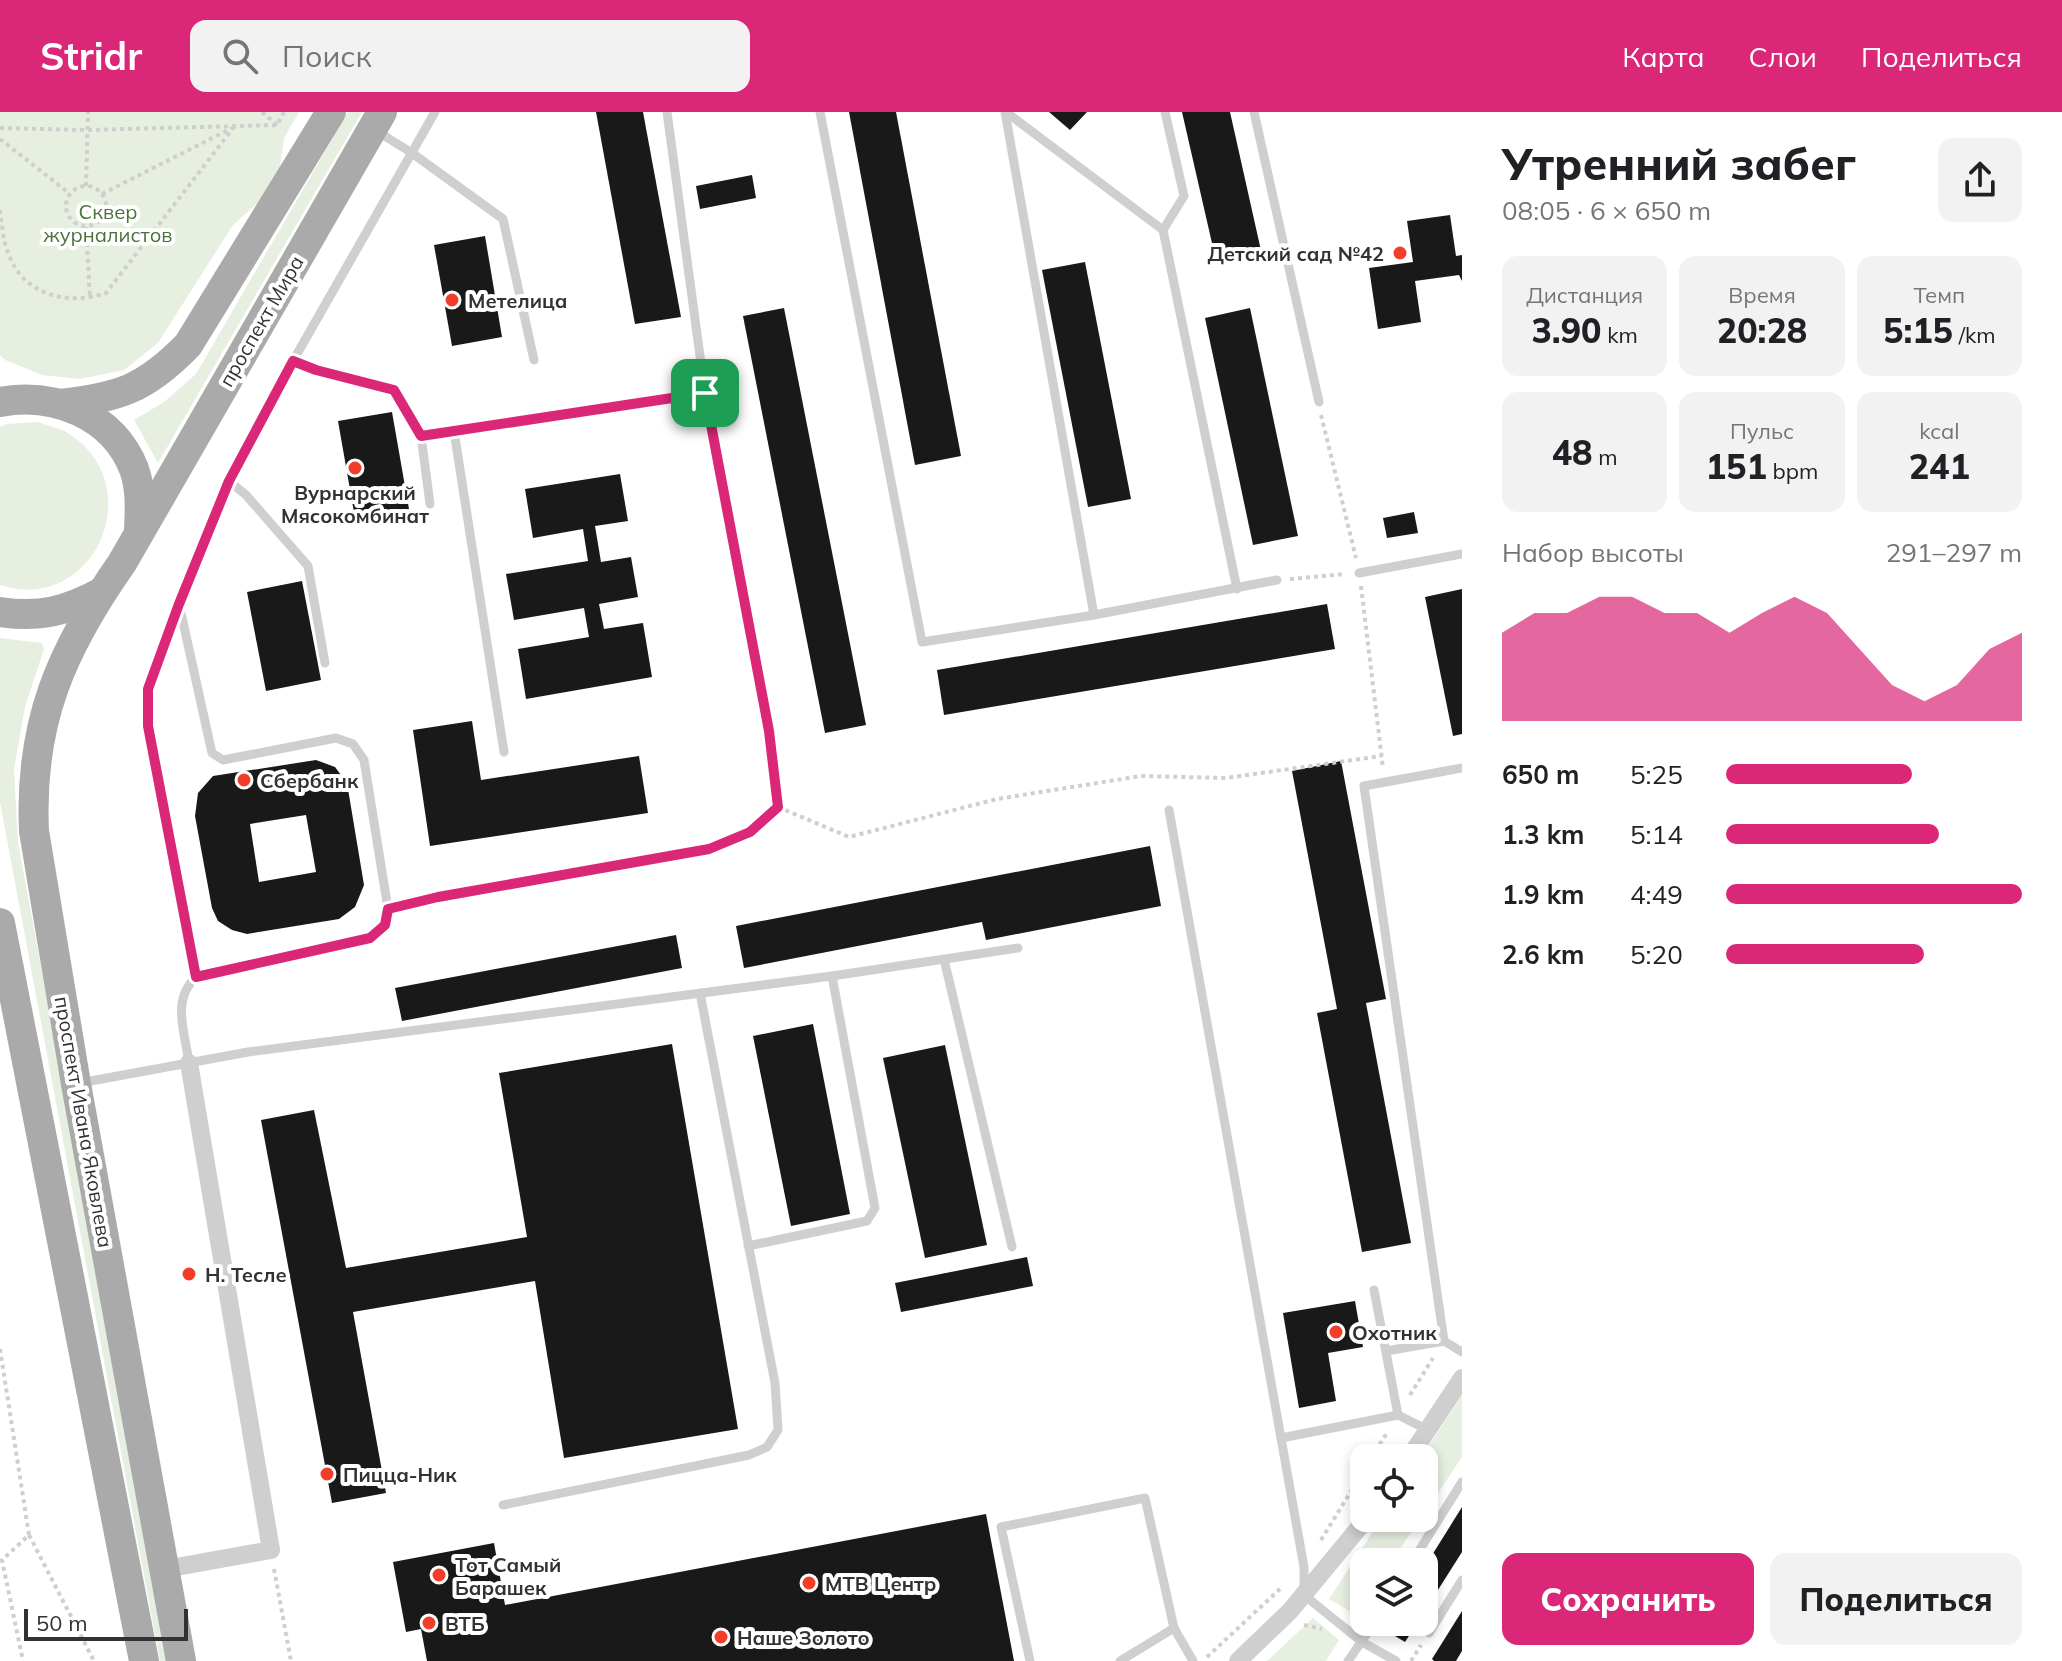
<!DOCTYPE html>
<html lang="ru">
<head>
<meta charset="utf-8">
<style>
  :root { --surface:#fff; --page:#f2f2f2; --text:#202124; --muted:#757577; --accent:#db2777 }
  body { margin:0; font-family:Mulish,sans-serif; background:var(--page); color:var(--text); height:100vh; display:flex; flex-direction:column; font-size:30px; white-space:nowrap }
  * { box-sizing:border-box; margin:0 }
  p { font-size:26px; color:var(--muted) }
  .icon { flex:none; width:44px; height:44px; fill:none; stroke:currentColor; stroke-width:2; stroke-linecap:round; stroke-linejoin:round }
  .map { position:relative; flex:1; overflow:hidden }
  .sheet { display:flex; flex-direction:column; background:var(--surface); width:600px }
  .sheet>* { flex:none }
  .tools { position:absolute; left:1350px; top:1332px; display:grid; gap:16px }
  .tools a { display:grid; place-items:center; width:88px; height:88px; border-radius:16px; background:var(--surface); box-shadow:0 4px 12px #0003; font-size:40px }
  .scale { position:absolute; left:24px; bottom:20px; width:164px; box-sizing:border-box; padding-left:8px; border:4px solid #323232; border-top:0; font-size:22px; line-height:28px; white-space:nowrap; color:#323232; -webkit-text-stroke:6px #fff; paint-order:stroke }
  .pin { position:absolute; display:grid; place-items:center; width:68px; height:68px; color:#fff; margin:-34px; border-radius:16px; box-shadow:0 4px 12px #0006 }
  .round { display:grid; place-items:center; flex:none; width:84px; height:84px; border-radius:16px; background:var(--page) }
  .head { display:flex; align-items:center; justify-content:space-between; height:136px; padding:0 40px }
  h1 { font-size:44px; font-weight:800; line-height:60px }
  .metrics { display:grid; grid-template-columns:repeat(3,1fr); gap:12px; height:136px; padding:8px 40px }
  .metrics div { display:grid; align-content:center; border-radius:16px; background:var(--page); text-align:center }
  .metrics b { font-size:34px; font-weight:800 }
  .metrics small { font-size:22px; font-weight:400 }
  .metrics p { font-size:22px }
  .chart { height:224px; padding:16px 40px }
  .chart p { display:flex; justify-content:space-between }
  .chart svg { width:100%; height:144px; margin-top:8px; fill:var(--accent); opacity:.7 }
  .action { display:flex; gap:16px; margin-top:auto; padding:16px 40px }
  .action a { flex:1; height:92px; border-radius:16px; background:var(--accent); color:#fff; font-size:32px; font-weight:800; line-height:92px; text-align:center }
  .action a+a { background:var(--page); color:var(--text) }
  ul { padding:0 40px; list-style:none; font-size:26px }
  li { display:grid; grid-template-columns:128px 96px 1fr; align-items:center; height:60px }
  li i { height:20px; border-radius:10px; background:var(--accent) }
  header { display:flex; align-items:center; gap:48px; box-sizing:border-box; height:112px; padding:0 40px; background:var(--accent); color:#fff }
  header strong { font-size:38px }
  nav { display:flex; gap:44px; margin-inline-start:auto; font-size:28px }
  .search { width:560px; height:72px; background:var(--page); display:flex; align-items:center; gap:20px; box-sizing:border-box; padding:0 28px; border-radius:16px; color:var(--muted); font-size:30px }
  main { display:flex; flex:1; min-height:0 }
  .map>svg:first-child { display:block }
  .green { fill:#e6efe0 }
  .building { fill:#191919; fill-rule:evenodd }
  .lines { fill:none; stroke-linecap:round; stroke-linejoin:round }
  .path { stroke:#cfcfcf; stroke-width:4; stroke-dasharray:4 4; stroke-linecap:butt }
  .lane { stroke:#cfcfcf; stroke-width:9 }
  .street { stroke:#cfcfcf; stroke-width:18 }
  .primary { stroke:#aaa; stroke-width:30 }
  .route-casing { stroke:#fff; stroke-width:16 }
  .route { stroke:#db2777; stroke-width:10 }
  .poi-dot { fill:#f23d2b; stroke:#fff; stroke-width:3 }
  .labels { text-anchor:middle; dominant-baseline:central; stroke-width:8; stroke-linejoin:round; paint-order:stroke }
  .park-label { font-size:20px; fill:#4c723b; stroke:#fff }
  .poi-label { font-size:20px; font-weight:bold; fill:#323232; stroke:#fff; text-anchor:start }
  .street-label { font-size:20px; fill:#323232; stroke:#fff }
</style>
</head>
<body>
<header>
<strong>Stridr</strong>
<div class="search"><svg class="icon" aria-label="search" viewBox="0 0 24 24"><circle cx="10" cy="10" r="6"/><path d="M15 15l6 6"/></svg>Поиск</div>
<nav><a>Карта</a><a>Слои</a><a>Поделиться</a></nav>
</header>
<main>
<div class="map">
<svg width="1462" height="1549" viewBox="0 0 1462 1549">
  <rect width="100%" height="100%" fill="#fff"/>
  <!-- green -->
  <g class="green">
    <path d="M 0,0 L 299,0 L 284,26 L 280,55 L 260,89 L 233,113 L 158,231 L 124,258 L 80,267 L 42,263 L 5,248 L 0,243 Z"/>
    <path d="M 348,0 L 362,0 L 158,351 L 134,308 L 164,290 L 196,262 Z"/>
    <path d="M 37,310 C 46,313 57,315 66,320 C 152,371 95,504 0,473 L 0,315 L 7,312 Z"/>
    <path d="M 0,526 L 42,531 L 44,537 L 25,595 L 14,657 L 18,731 L 170,1549 L 160,1549 L 0,690 Z"/>
    <path d="M 1462,1283 L 1462,1345 L 1424,1402 L 1424,1346 L 1421,1346 Z"/>
    <path d="M 1382,1406 L 1421,1406 L 1391,1450 L 1364,1450 L 1364,1490 L 1356,1503 L 1329,1487 Z"/>
    <path d="M 1313,1506 L 1339,1528 L 1326,1549 L 1267,1549 Z"/>
  </g>
  <!-- building -->
  <g class="building">
    <path d="M 596,0 L 643,0 L 681,205 L 635,212 Z"/>
    <path d="M 849,0 L 896,0 L 961,344 L 915,353 Z"/>
    <path d="M 1049,0 L 1087,0 L 1070,18 Z"/>
    <path d="M 1182,0 L 1230,0 L 1262,143 L 1217,153 Z"/>
    <path d="M 752,63 L 756,86 L 700,97 L 696,74 Z"/>
    <path d="M 1450,103 L 1456,144 L 1462,143 L 1462,169 L 1459,163 L 1415,169 L 1421,210 L 1378,217 L 1369,156 L 1413,150 L 1407,109 Z"/>
    <path d="M 485,124 L 502,225 L 452,234 L 434,133 Z"/>
    <path d="M 1085,150 L 1131,387 L 1088,395 L 1042,158 Z"/>
    <path d="M 784,196 L 866,613 L 825,621 L 743,204 Z"/>
    <path d="M 1250,196 L 1298,424 L 1253,433 L 1205,206 Z"/>
    <path d="M 392,300 L 409,397 L 355,406 L 338,309 Z"/>
    <path d="M 620,362 L 628,409 L 595,414 L 601,450 L 631,445 L 638,485 L 599,492 L 604,517 L 643,511 L 652,565 L 526,587 L 518,537 L 589,525 L 584,496 L 514,508 L 506,462 L 588,449 L 583,417 L 533,426 L 525,377 Z"/>
    <path d="M 1414,400 L 1418,421 L 1387,426 L 1383,406 Z"/>
    <path d="M 302,469 L 321,568 L 266,579 L 247,480 Z"/>
    <path d="M 1462,477 L 1462,622 L 1453,624 L 1425,485 Z"/>
    <path d="M 1327,492 L 1335,537 L 944,603 L 937,558 Z"/>
    <path d="M 472,609 L 481,668 L 639,644 L 648,701 L 430,734 L 413,618 Z"/>
    <path d="M 316,648 L 335,655 L 347,671 L 364,773 L 355,795 L 339,807 L 247,822 L 232,818 L 218,809 L 212,796 L 195,704 L 198,681 L 213,664 ZM 306,703 L 316,760 L 259,770 L 250,712 Z"/>
    <path d="M 1341,649 L 1386,887 L 1366,891 L 1411,1131 L 1362,1140 L 1317,901 L 1337,897 L 1292,659 Z"/>
    <path d="M 1150,734 L 1161,794 L 986,828 L 982,810 L 744,856 L 736,814 Z"/>
    <path d="M 676,823 L 682,856 L 402,909 L 395,876 Z"/>
    <path d="M 813,912 L 850,1102 L 791,1114 L 753,924 Z"/>
    <path d="M 672,932 L 738,1317 L 564,1346 L 535,1169 L 353,1200 L 386,1381 L 332,1391 L 261,1008 L 314,998 L 346,1156 L 527,1125 L 499,961 Z"/>
    <path d="M 945,933 L 987,1133 L 925,1146 L 883,946 Z"/>
    <path d="M 1027,1145 L 1033,1174 L 901,1200 L 895,1171 Z"/>
    <path d="M 1355,1189 L 1363,1235 L 1328,1241 L 1336,1289 L 1299,1296 L 1283,1201 Z"/>
    <path d="M 1462,1395 L 1462,1440 L 1424,1500 L 1424,1456 Z"/>
    <path d="M 986,1402 L 1014,1549 L 427,1549 L 421,1517 L 406,1520 L 393,1450 L 494,1431 L 505,1493 Z"/>
    <path d="M 1462,1499 L 1462,1539 L 1456,1549 L 1434,1549 L 1432,1547 Z"/>
    <path d="M 1390,1510 L 1418,1510 L 1405,1530 L 1385,1518 Z"/>
  </g>
  <g class="lines">
    <!-- path -->
    <g class="path">
      <path d="M 262,0 L 277,13"/>
      <path d="M 0,16 L 86,18 L 277,13 L 284,0"/>
      <path d="M 0,27 L 69,81"/>
      <circle cx="86" cy="94" r="20"/>
      <path d="M 86,74 L 88,0"/>
      <path d="M 102,82 L 232,16"/>
      <path d="M 0,98 C 2,112 3,128 8,141 C 23,183 67,194 106,181 L 234,15"/>
      <path d="M 86,115 L 90,186"/>
      <path d="M 1321,303 L 1356,446"/>
      <path d="M 1290,467 L 1345,462"/>
      <path d="M 1361,474 L 1383,656"/>
      <path d="M 778,695 L 849,725 L 997,687 L 1141,664 L 1226,666 L 1381,644"/>
      <path d="M 402,793 L 709,737 L 750,720 L 778,695 L 770,634"/>
      <path d="M 0,1237 L 29,1423 L 2,1448 L 23,1549"/>
      <path d="M 1410,1283 L 1433,1246"/>
      <path d="M 1371,1346 L 1387,1321"/>
      <path d="M 29,1423 L 94,1549"/>
      <path d="M 1321,1428 L 1364,1358"/>
      <path d="M 274,1457 L 291,1549"/>
      <path d="M 1304,1513 L 1322,1517"/>
      <path d="M 1207,1545 L 1280,1477"/>
      <path d="M 1411,1549 L 1421,1533"/>
    </g>
    <!-- lane -->
    <g class="lane">
      <path d="M 667,0 L 705,281 L 769,619"/>
      <path d="M 820,0 L 922,530 L 1094,503 L 1277,468"/>
      <path d="M 1005,0 L 1094,503"/>
      <path d="M 1006,0 L 1163,118 L 1237,477"/>
      <path d="M 1254,0 L 1319,290"/>
      <path d="M 375,18 L 412,41 L 503,107 L 534,248"/>
      <path d="M 1163,118 L 1184,84 L 1165,0"/>
      <path d="M 293,249 L 316,258 L 394,278 L 421,324 L 705,281"/>
      <path d="M 454,319 L 504,640"/>
      <path d="M 421,324 L 430,392"/>
      <path d="M 229,369 L 246,383 L 308,454 L 325,551"/>
      <path d="M 1359,461 L 1462,442"/>
      <path d="M 179,492 L 212,641 L 223,648 L 336,626 L 353,632 L 364,648 L 388,797 L 385,813 L 370,826 L 196,865 C 171,888 185,920 189,951"/>
      <path d="M 1169,698 L 1304,1455 L 1304,1483 L 1362,1530 L 1396,1549"/>
      <path d="M 944,847 L 1012,1135"/>
      <path d="M 196,865 L 148,614 L 148,577 L 179,492 L 229,369 L 293,249 L 435,0"/>
      <path d="M 80,971 L 248,940 L 832,864 L 1018,836"/>
      <path d="M 748,1134 L 867,1109 L 875,1096 L 832,864"/>
      <path d="M 1444,1229 L 1364,674 L 1462,656"/>
      <path d="M 1386,1239 L 1444,1229 L 1462,1240"/>
      <path d="M 1398,1303 L 1428,1318"/>
      <path d="M 1281,1326 L 1398,1303 L 1374,1178"/>
      <path d="M 503,1393 L 749,1343 L 767,1335 L 778,1318 L 775,1271 L 700,881"/>
      <path d="M 1412,1450 L 1462,1370"/>
      <path d="M 1174,1516 L 1193,1549"/>
      <path d="M 1429,1521 L 1462,1468"/>
      <path d="M 1030,1549 L 1001,1415 L 1145,1386 L 1174,1516 L 1120,1549"/>
      <path d="M 1348,1549 L 1375,1510"/>
    </g>
    <!-- street -->
    <g class="street">
      <path d="M 1409,1346 L 1462,1266"/>
      <path d="M 165,1457 L 271,1438 L 189,951"/>
      <path d="M 1238,1549 L 1290,1499 L 1367,1406"/>
    </g>
    <!-- primary -->
    <g class="primary">
      <path d="M 0,290 C 54,280 113,303 134,357 C 141,376 140,398 139,418"/>
      <path d="M 60,292 C 120,285 145,277 188,233 L 331,0"/>
      <path d="M 0,500 C 41,506 66,499 102,480"/>
      <path d="M 0,811 L 144,1549"/>
      <path d="M 181,1549 L 76,972 L 34,719 C 29,611 61,538 122,451 L 382,0"/>
    </g>
  </g>
  <g class="lines">
    <defs>
      <path id="route" d="M 293,249 L 316,258 L 394,278 L 421,324 L 705,281 L 769,619 L 778,695 L 750,720 L 709,737 L 438,785 L 388,797 L 385,813 L 370,826 L 196,865 L 148,614 L 148,577 L 179,492 L 229,369 Z"/>
    </defs>
    <!-- route casing -->
    <use href="#route" class="route-casing"/>
    <!-- route -->
    <use href="#route" class="route"/>
  </g>
  <!-- markers -->
  <g class="poi-dot">
    <circle cx="1400" cy="141" r="8"/>
    <circle cx="452" cy="188" r="8"/>
    <circle cx="355" cy="356" r="8"/>
    <circle cx="244" cy="668" r="8"/>
    <circle cx="189" cy="1162" r="8"/>
    <circle cx="1336" cy="1220" r="8"/>
    <circle cx="327" cy="1362" r="8"/>
    <circle cx="439" cy="1463" r="8"/>
    <circle cx="809" cy="1471" r="8"/>
    <circle cx="429" cy="1511" r="8"/>
    <circle cx="721" cy="1525" r="8"/>
  </g>
  <g class="labels">
    <!-- park labels -->
    <g class="park-label">
      <text x="108" y="99">Сквер<tspan x="108" dy="23">журналистов</tspan></text>
    </g>
    <!-- poi labels -->
    <g class="poi-label">
      <text x="1384" y="141" text-anchor="end">Детский сад №42</text>
      <text x="468" y="188">Метелица</text>
      <text x="355" y="380" text-anchor="middle">Вурнарский<tspan x="355" dy="23">Мясокомбинат</tspan></text>
      <text x="260" y="668">Сбербанк</text>
      <text x="205" y="1162">Н. Тесле</text>
      <text x="1352" y="1220">Охотник</text>
      <text x="343" y="1362">Пицца-Ник</text>
      <text x="455" y="1452">Тот Самый<tspan x="455" dy="23">Барашек</tspan></text>
      <text x="825" y="1471">МТВ Центр</text>
      <text x="445" y="1511">ВТБ</text>
      <text x="737" y="1525">Наше Золото</text>
    </g>
    <!-- street labels -->
    <g class="street-label">
      <text transform="translate(261 209) rotate(-60)">проспект Мира</text>
      <text transform="translate(84 1010) rotate(80)">проспект Ивана Яковлева</text>
    </g>
  </g>
</svg>
<div class="tools">
<a><svg class="icon" aria-label="locate" viewBox="0 0 24 24"><circle cx="12" cy="12" r="6"/><path d="M12 2v4M12 18v4M2 12h4M18 12h4"/></svg></a>
<a><svg class="icon" aria-label="layers" viewBox="0 0 24 24"><path d="M12 4l9 5-9 5-9-5zM3 14l9 5 9-5"/></svg></a>
</div>
<div class="scale">50 m</div>
<div class="pin" style="left:705px;top:281px;background:#1e9e55"><svg class="icon" aria-label="arrive" viewBox="0 0 24 24"><path d="M6 21V4h12l-3 4 3 4H6"/></svg></div>
</div>
<section class="sheet">
<div class="head"><div><h1>Утренний забег</h1><p>08:05 · 6 × 650 m</p></div><a class="round"><svg class="icon" aria-label="share" viewBox="0 0 24 24"><path d="M12 15V3M7 8l5-5 5 5M5 13v7h14v-7"/></svg></a></div>
<div class="metrics">
<div><p>Дистанция</p><b>3.90<small> km</small></b></div>
<div><p>Время</p><b>20:28</b></div>
<div><p>Темп</p><b>5:15<small> /km</small></b></div>
</div>
<div class="metrics">
<div><b>48<small> m</small></b></div>
<div><p>Пульс</p><b>151<small> bpm</small></b></div>
<div><p>kcal</p><b>241</b></div>
</div>
<div class="chart"><p><span>Набор высоты</span>291–297 m</p>
<svg viewBox="0 0 160 44" preserveAspectRatio="none"><path d="M0 44V17L10 11L20 11L30 6L40 6L50 11L60 11L70 17L80 11L90 6L100 11L110 22L120 33L130 38L140 33L150 22L160 17V44z"/></svg>
</div>
<ul>
<li><b>650 m</b>5:25<i style="width:63%"></i></li>
<li><b>1.3 km</b>5:14<i style="width:72%"></i></li>
<li><b>1.9 km</b>4:49<i style="width:100%"></i></li>
<li><b>2.6 km</b>5:20<i style="width:67%"></i></li>
</ul>
<div class="action"><a>Сохранить</a><a>Поделиться</a></div>
</section>
</main>
</body>
</html>
